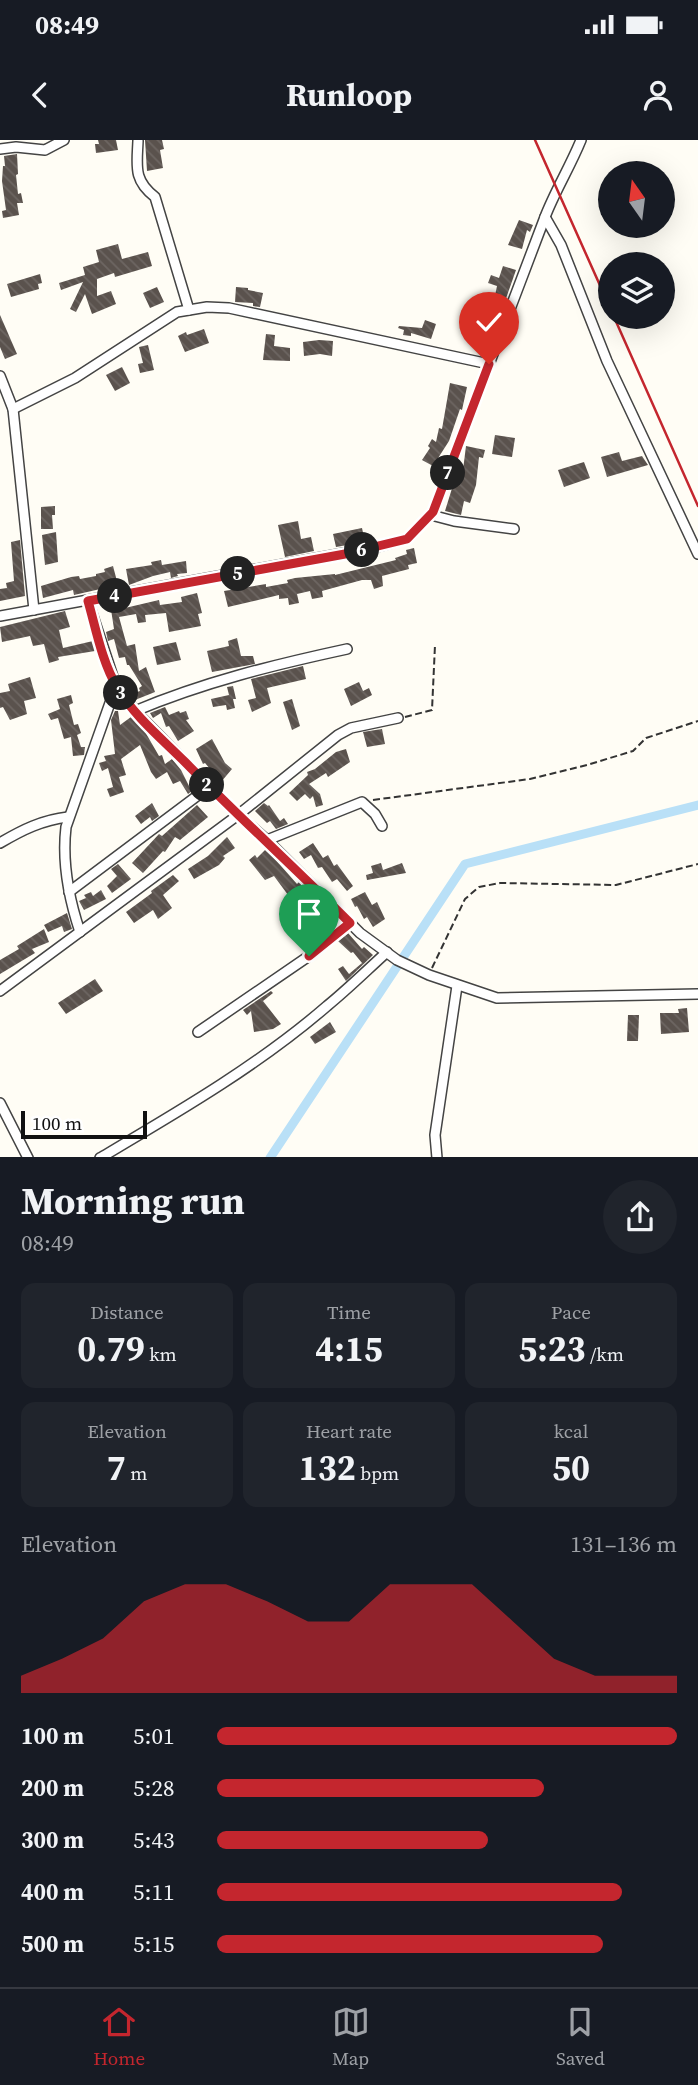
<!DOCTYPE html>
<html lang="en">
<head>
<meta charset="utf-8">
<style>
  :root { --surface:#171b24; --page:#20242c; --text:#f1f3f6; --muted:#9ea1a6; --line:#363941; --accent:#c4262e }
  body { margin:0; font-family:"Source Serif 4",serif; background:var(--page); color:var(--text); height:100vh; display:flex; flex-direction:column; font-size:26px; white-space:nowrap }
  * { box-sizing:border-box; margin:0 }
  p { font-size:23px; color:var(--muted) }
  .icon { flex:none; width:38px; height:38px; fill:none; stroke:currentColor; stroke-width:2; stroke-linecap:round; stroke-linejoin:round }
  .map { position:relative; height:1017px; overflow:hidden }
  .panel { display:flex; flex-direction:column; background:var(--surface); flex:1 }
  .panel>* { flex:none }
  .needle { width:46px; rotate:346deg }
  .buttons { position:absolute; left:598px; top:21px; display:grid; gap:14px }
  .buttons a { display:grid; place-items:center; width:77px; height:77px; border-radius:50%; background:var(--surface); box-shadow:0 7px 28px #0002; font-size:35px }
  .scale { position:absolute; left:21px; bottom:18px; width:126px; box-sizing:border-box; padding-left:7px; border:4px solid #111; border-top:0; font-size:19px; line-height:24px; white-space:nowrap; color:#111; -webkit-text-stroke:5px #fff; paint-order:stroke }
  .pin { position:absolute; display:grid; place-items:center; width:60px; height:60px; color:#fff; margin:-72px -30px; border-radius:50% 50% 50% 0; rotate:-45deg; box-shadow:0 0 7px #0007 }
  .pin .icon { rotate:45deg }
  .km { position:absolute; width:35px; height:35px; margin:-18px; border-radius:50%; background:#222; color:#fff; font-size:19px; line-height:35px; text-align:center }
  .round { display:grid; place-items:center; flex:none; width:74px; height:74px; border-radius:37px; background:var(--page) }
  .head { display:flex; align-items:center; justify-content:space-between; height:119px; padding:0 21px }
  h1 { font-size:38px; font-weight:700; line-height:52px }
  .metrics { display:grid; grid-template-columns:repeat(3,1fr); gap:10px; height:119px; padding:7px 21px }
  .metrics div { display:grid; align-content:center; border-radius:14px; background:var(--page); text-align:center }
  .metrics b { font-size:35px; font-weight:700 }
  .metrics small { font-size:19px; font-weight:400 }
  .metrics p { font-size:19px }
  .chart { height:196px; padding:14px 21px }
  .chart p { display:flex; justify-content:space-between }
  .chart svg { width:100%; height:126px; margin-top:7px; fill:var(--accent); opacity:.7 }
  ul { padding:0 21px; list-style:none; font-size:23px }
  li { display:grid; grid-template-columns:112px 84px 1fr; align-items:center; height:52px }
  li i { height:18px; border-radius:9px; background:var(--accent) }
  .status { display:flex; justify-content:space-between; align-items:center; height:49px; padding:0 35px; background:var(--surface); direction:ltr }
  .status svg { height:19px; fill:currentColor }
  header { display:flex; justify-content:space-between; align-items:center; height:91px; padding:0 21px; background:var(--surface); font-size:32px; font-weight:700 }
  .tab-bar { display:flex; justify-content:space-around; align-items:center; height:98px; border-top:2px solid var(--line); background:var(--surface); font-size:19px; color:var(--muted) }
  .tab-bar a { display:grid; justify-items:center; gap:4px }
  .tab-bar .selected { color:var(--accent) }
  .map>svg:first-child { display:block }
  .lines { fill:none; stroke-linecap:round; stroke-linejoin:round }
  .canal { stroke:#b9e0f7; stroke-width:9 }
  .building { fill:url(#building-back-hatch) }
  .minor-casing { stroke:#444; stroke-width:12 }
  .path { stroke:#333; stroke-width:2; stroke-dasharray:7 3.5; stroke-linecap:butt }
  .minor { stroke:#fff; stroke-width:9 }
  .rail { stroke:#c4262e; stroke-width:2.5 }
  .route-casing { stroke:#fff; stroke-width:14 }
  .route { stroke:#c4262e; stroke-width:9 }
</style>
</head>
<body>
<div class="status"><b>08:49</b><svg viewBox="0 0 49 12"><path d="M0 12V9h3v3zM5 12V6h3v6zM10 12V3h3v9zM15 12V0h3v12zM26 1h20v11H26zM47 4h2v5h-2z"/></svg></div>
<header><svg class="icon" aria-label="back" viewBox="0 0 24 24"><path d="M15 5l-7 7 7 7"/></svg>Runloop<svg class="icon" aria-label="person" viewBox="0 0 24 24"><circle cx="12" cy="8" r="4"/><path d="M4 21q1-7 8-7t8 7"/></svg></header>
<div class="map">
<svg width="698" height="1018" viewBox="0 0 698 1018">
  <defs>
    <pattern id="building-back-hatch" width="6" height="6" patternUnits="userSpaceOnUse" patternTransform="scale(1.75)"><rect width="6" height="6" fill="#5a524d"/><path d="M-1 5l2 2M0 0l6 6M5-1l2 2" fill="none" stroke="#6d6662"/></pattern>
  </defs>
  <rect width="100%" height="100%" fill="#fffdf5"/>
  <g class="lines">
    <!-- canal -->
    <path class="canal" d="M 270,1018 L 465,724 L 698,665"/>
  </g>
  <!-- building -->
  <g class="building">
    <path d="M 98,0 L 116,0 L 118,10 L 96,13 L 95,4 L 99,4 Z"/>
    <path d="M 145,0 L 162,0 L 164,9 L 160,10 L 163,28 L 147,31 Z"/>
    <path d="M 17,14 L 18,34 L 16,35 L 18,54 L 21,53 L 23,63 L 17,63 L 19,75 L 3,78 L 2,71 L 6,70 L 2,41 L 3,26 L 5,26 L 4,16 Z"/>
    <path d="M 519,80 L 533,85 L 530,92 L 527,90 L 522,109 L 508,105 Z"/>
    <path d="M 118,104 L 122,119 L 148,112 L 152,126 L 115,137 L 114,133 L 97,139 L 97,156 L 111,151 L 116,164 L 92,174 L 85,154 L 76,172 L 70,169 L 83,142 L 61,150 L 59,143 L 85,135 L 83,127 L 99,122 L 96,110 Z"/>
    <path d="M 503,126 L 516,130 L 503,167 L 493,165 L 497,146 L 488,143 L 491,135 L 499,138 Z"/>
    <path d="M 40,134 L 42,143 L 38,144 L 39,149 L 11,157 L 7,144 Z"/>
    <path d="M 157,147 L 164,162 L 150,168 L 143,153 Z"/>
    <path d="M 236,147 L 248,148 L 248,150 L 263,153 L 260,167 L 253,166 L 253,163 L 235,162 Z"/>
    <path d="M 0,175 L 17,214 L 5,219 L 0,207 Z"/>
    <path d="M 425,180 L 436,184 L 431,199 L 411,193 L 411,196 L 403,195 L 404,190 L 398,188 L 399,186 L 422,188 Z"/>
    <path d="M 204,189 L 209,203 L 185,212 L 178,196 L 186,192 L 187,195 Z"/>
    <path d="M 266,194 L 275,195 L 274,206 L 290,208 L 290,221 L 263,220 Z"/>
    <path d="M 319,200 L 333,201 L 332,216 L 320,214 L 304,216 L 303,202 Z"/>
    <path d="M 148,205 L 154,230 L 140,233 L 138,224 L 143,223 L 139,207 Z"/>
    <path d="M 122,227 L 130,243 L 115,251 L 106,235 Z"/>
    <path d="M 450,243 L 467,247 L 462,270 L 460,269 L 449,301 L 433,326 L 422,320 L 430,308 L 428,306 L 432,299 L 436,302 L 439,288 L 442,289 Z"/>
    <path d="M 495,295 L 515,298 L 512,317 L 492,314 Z"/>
    <path d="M 466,306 L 485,310 L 483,318 L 479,317 L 476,345 L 470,363 L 464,361 L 461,375 L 445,371 L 458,329 L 463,330 Z"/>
    <path d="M 619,312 L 622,321 L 642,316 L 648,325 L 607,337 L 601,317 Z"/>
    <path d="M 584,322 L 590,338 L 564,347 L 558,330 Z"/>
    <path d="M 55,366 L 55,375 L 52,375 L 53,389 L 41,389 L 41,367 Z"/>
    <path d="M 298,381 L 301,399 L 311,397 L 314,411 L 285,417 L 278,385 Z"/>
    <path d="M 362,388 L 365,402 L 336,407 L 333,394 Z"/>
    <path d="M 56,392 L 58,422 L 45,425 L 42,395 Z"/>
    <path d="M 20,400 L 25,456 L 0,461 L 0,449 L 7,448 L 6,443 L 14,441 L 11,402 Z"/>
    <path d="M 414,408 L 417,423 L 408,425 L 409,429 L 382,436 L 383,446 L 374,449 L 371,440 L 362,440 L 322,451 L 323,457 L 312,459 L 310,451 L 297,454 L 299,463 L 289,465 L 288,458 L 279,459 L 279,455 L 228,467 L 224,451 L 266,444 L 266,447 L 288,443 L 287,440 L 295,438 L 335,434 L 335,435 L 396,420 L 395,418 L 407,414 L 406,410 Z"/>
    <path d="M 161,420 L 162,425 L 186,421 L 187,433 L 177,434 L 178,436 L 171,438 L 170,432 L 153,436 L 129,445 L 126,429 L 152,425 L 151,422 Z"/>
    <path d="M 113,426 L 118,445 L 74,455 L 73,450 L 43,458 L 41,446 L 71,437 L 79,436 L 80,439 L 96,436 L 96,434 L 105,432 L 104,429 Z"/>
    <path d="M 197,453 L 202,473 L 198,474 L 201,486 L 169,492 L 166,473 L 145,475 L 146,482 L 138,483 L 136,474 L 119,477 L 127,506 L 135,504 L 139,531 L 146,527 L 155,552 L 135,560 L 131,554 L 140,551 L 139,548 L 142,546 L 129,525 L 127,525 L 125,517 L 119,518 L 114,499 L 108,501 L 106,492 L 114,489 L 110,463 L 115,462 L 116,466 L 124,466 L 125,468 L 159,460 L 160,465 L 182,462 L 181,457 Z"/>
    <path d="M 65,471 L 70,487 L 59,490 L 63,508 L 93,501 L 95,511 L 58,517 L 59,520 L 49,523 L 44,504 L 33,506 L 30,496 L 2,502 L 0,487 Z"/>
    <path d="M 237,498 L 241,516 L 253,516 L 255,524 L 212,532 L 207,511 L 229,506 L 228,501 Z"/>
    <path d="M 176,502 L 181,520 L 157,525 L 153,507 Z"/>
    <path d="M 303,526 L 306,539 L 267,548 L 271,563 L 252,572 L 248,560 L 256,558 L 251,539 Z"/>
    <path d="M 30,537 L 36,558 L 24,561 L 27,574 L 10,580 L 3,567 L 0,568 L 0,553 L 10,551 L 8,544 Z"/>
    <path d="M 359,542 L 363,551 L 369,548 L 372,555 L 351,566 L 344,549 Z"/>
    <path d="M 233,546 L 236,559 L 233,559 L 235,568 L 227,570 L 226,565 L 213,567 L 211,559 L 229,555 L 227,547 Z"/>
    <path d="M 71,555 L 73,563 L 69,565 L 74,585 L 78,584 L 81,593 L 77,595 L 81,607 L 85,607 L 84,615 L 73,616 L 71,597 L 64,599 L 58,578 L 51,580 L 48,574 L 60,569 L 57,559 Z"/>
    <path d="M 292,559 L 300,586 L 292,590 L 283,562 Z"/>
    <path d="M 165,567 L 169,575 L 179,571 L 180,573 L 186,571 L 189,579 L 186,580 L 194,591 L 178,601 L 169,586 L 166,587 L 161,573 L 153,578 L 150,573 Z"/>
    <path d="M 115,571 L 118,571 L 120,585 L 131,577 L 144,590 L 159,616 L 162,615 L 165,624 L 172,619 L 181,630 L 190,648 L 196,644 L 198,647 L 188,654 L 180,641 L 173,644 L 167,632 L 156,639 L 151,632 L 140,605 L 121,619 L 126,635 L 119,637 L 124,652 L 110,657 L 107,649 L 113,647 L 108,628 L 102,631 L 99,623 L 106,621 L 104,616 L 115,614 L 111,580 Z"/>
    <path d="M 382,589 L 385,604 L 367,607 L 363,592 Z"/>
    <path d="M 212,599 L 225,623 L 232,629 L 221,642 L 205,623 L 203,624 L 196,609 Z"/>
    <path d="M 346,609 L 350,622 L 328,637 L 326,633 L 309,644 L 320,654 L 323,665 L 316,667 L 313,656 L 310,659 L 305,654 L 297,661 L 289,653 L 308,635 L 307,632 L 315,629 L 336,612 Z"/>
    <path d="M 152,663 L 159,676 L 152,681 L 150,677 L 141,684 L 135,676 Z"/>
    <path d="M 264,663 L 268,666 L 269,665 L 280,681 L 284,678 L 288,684 L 276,689 L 270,681 L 267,683 L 255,671 Z"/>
    <path d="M 197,665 L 208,677 L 180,700 L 175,697 L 165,712 L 163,711 L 143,733 L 132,723 L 159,694 L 162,696 Z"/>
    <path d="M 227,697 L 235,708 L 223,716 L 225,718 L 219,725 L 194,739 L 188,729 L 208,716 Z"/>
    <path d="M 313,703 L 323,718 L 328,715 L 334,726 L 337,724 L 353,746 L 347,751 L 337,739 L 332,742 L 322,727 L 318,728 L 311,715 L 304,719 L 299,712 Z"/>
    <path d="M 266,709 L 297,744 L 299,742 L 319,764 L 311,770 L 307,766 L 297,775 L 289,761 L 291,759 L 274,736 L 265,740 L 249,720 L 255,715 L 257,718 Z"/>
    <path d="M 381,723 L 383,730 L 402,723 L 406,733 L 367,740 L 366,735 L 373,733 L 371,726 Z"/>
    <path d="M 118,724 L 131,739 L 112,753 L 107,746 L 117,736 L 111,729 Z"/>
    <path d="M 173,735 L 179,741 L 163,755 L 172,768 L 158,779 L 153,770 L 134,783 L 126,772 L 152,753 L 151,751 Z"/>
    <path d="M 101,750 L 106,759 L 84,770 L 79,761 L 86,758 L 84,755 L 91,752 L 93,756 Z"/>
    <path d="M 365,752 L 372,765 L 377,762 L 385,779 L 373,787 L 367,777 L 364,779 L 357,766 L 355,767 L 351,759 Z"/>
    <path d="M 67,773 L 72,789 L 64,792 L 62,786 L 48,792 L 44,785 Z"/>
    <path d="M 44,789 L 49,802 L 32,809 L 35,813 L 0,834 L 0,820 L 19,809 L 17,806 Z"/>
    <path d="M 348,793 L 362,809 L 364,807 L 373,815 L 346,841 L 338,829 L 343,826 L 349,834 L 362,823 L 353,812 L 351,813 L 338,801 Z"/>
    <path d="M 95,839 L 103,851 L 66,874 L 58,863 Z"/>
    <path d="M 271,851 L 273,853 L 263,861 L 281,884 L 273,889 L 254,892 L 251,871 L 247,875 L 243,870 Z"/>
    <path d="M 687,868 L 689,892 L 661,894 L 660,873 L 679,873 L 678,869 Z"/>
    <path d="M 628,875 L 639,875 L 638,901 L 627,901 Z"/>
    <path d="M 330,882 L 336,892 L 315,904 L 310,897 Z"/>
  </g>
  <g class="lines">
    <defs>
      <g id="minor">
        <path d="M 138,1 C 137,26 133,40 155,57 L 189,170"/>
        <path d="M 0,9 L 16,7 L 45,10 L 64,0"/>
        <path d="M 545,77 L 561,105 L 607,221 L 698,414"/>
        <path d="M 0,236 L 13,269 L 34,470"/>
        <path d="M 13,269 L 75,238 L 177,172 L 207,167 L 229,168 L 489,224"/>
        <path d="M 431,375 L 454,381 L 514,389"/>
        <path d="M 88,461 L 116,546 L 135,571 L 238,675 L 267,700 L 360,793 L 397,820 L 429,835 L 497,858 L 698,854"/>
        <path d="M 0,476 L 377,407 L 407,399 L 433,372 L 545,77 C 555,51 570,27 581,0"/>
        <path d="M 135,571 C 204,542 273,525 347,509"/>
        <path d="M 267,700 L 362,662 L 375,674 L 382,686"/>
        <path d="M 0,703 C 22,690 42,680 68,677"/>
        <path d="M 69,752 L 209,647"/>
        <path d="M 80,792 C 69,759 62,721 66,687 L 116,546"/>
        <path d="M 0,851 L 238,675 L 338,595 L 351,588 L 398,578"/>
        <path d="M 198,892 L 309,816 L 350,783"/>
        <path d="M 0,963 L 28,1018"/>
        <path d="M 100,1018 C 178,972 259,925 327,866 C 348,849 367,830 387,812"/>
        <path d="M 437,1018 L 435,995 L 457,846"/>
      </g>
    </defs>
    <!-- minor casing -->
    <use href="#minor" class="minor-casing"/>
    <!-- path -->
    <g class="path">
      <path d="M 405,577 L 432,570 L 435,505"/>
      <path d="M 373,660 L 530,639 L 587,625 L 633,611 L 646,598 L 698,581"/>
      <path d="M 432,828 L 465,759 L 479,747 L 500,743 L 616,745 L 698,724"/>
    </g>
    <!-- minor -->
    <use href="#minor" class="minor"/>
    <!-- rail -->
    <g class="rail">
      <path d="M 535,0 L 611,170"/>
      <path d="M 614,177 L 698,366"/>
    </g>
  </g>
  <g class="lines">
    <defs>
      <path id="route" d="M 309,816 L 350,783 C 296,729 239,677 185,622 C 162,599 134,576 117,547 C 102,522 96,489 88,461 L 345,414 L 407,399 L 433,372 L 489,224"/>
    </defs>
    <!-- route casing -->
    <use href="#route" class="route-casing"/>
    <!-- route -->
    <use href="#route" class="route"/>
  </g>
</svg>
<div class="buttons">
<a><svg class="needle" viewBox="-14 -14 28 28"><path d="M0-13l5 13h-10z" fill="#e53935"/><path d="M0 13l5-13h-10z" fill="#9ea1a6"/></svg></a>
<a><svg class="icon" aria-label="layers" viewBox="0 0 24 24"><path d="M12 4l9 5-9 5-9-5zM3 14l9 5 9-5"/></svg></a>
</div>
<div class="scale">100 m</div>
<div class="pin" style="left:309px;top:816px;background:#1e9e55"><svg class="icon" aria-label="arrive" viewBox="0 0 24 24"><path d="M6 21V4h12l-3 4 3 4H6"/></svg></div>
<div class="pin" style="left:489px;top:224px;background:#d93025"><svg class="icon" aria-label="check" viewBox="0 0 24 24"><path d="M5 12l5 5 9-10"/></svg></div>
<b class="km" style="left:207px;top:645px">2</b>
<b class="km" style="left:121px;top:553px">3</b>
<b class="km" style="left:115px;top:456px">4</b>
<b class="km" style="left:238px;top:434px">5</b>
<b class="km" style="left:362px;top:410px">6</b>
<b class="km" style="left:448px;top:333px">7</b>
</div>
<section class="panel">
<div class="head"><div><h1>Morning run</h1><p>08:49</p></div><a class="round"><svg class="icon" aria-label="share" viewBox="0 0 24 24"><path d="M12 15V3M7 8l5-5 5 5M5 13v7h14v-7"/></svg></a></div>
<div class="metrics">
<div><p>Distance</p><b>0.79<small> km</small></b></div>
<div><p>Time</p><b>4:15</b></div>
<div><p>Pace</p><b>5:23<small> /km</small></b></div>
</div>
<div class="metrics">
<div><p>Elevation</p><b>7<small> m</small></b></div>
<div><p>Heart rate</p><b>132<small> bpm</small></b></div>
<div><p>kcal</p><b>50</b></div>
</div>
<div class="chart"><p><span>Elevation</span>131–136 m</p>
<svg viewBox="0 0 160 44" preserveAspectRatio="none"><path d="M0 44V38L10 32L20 25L30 12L40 6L50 6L60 12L70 19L80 19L90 6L100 6L110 6L120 19L130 32L140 38L150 38L160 38V44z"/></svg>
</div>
<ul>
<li><b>100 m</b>5:01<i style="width:100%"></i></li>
<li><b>200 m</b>5:28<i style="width:71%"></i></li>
<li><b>300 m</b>5:43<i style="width:59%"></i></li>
<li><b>400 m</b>5:11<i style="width:88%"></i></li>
<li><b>500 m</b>5:15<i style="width:84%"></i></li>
</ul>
</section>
<nav class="tab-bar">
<a class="selected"><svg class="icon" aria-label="home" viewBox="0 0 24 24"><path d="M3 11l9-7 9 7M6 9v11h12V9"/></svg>Home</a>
<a><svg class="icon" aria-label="map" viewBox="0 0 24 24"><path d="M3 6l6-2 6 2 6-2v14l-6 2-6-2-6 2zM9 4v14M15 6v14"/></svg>Map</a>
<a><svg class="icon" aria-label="saved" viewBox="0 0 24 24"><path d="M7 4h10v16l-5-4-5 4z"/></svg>Saved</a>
</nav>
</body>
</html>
